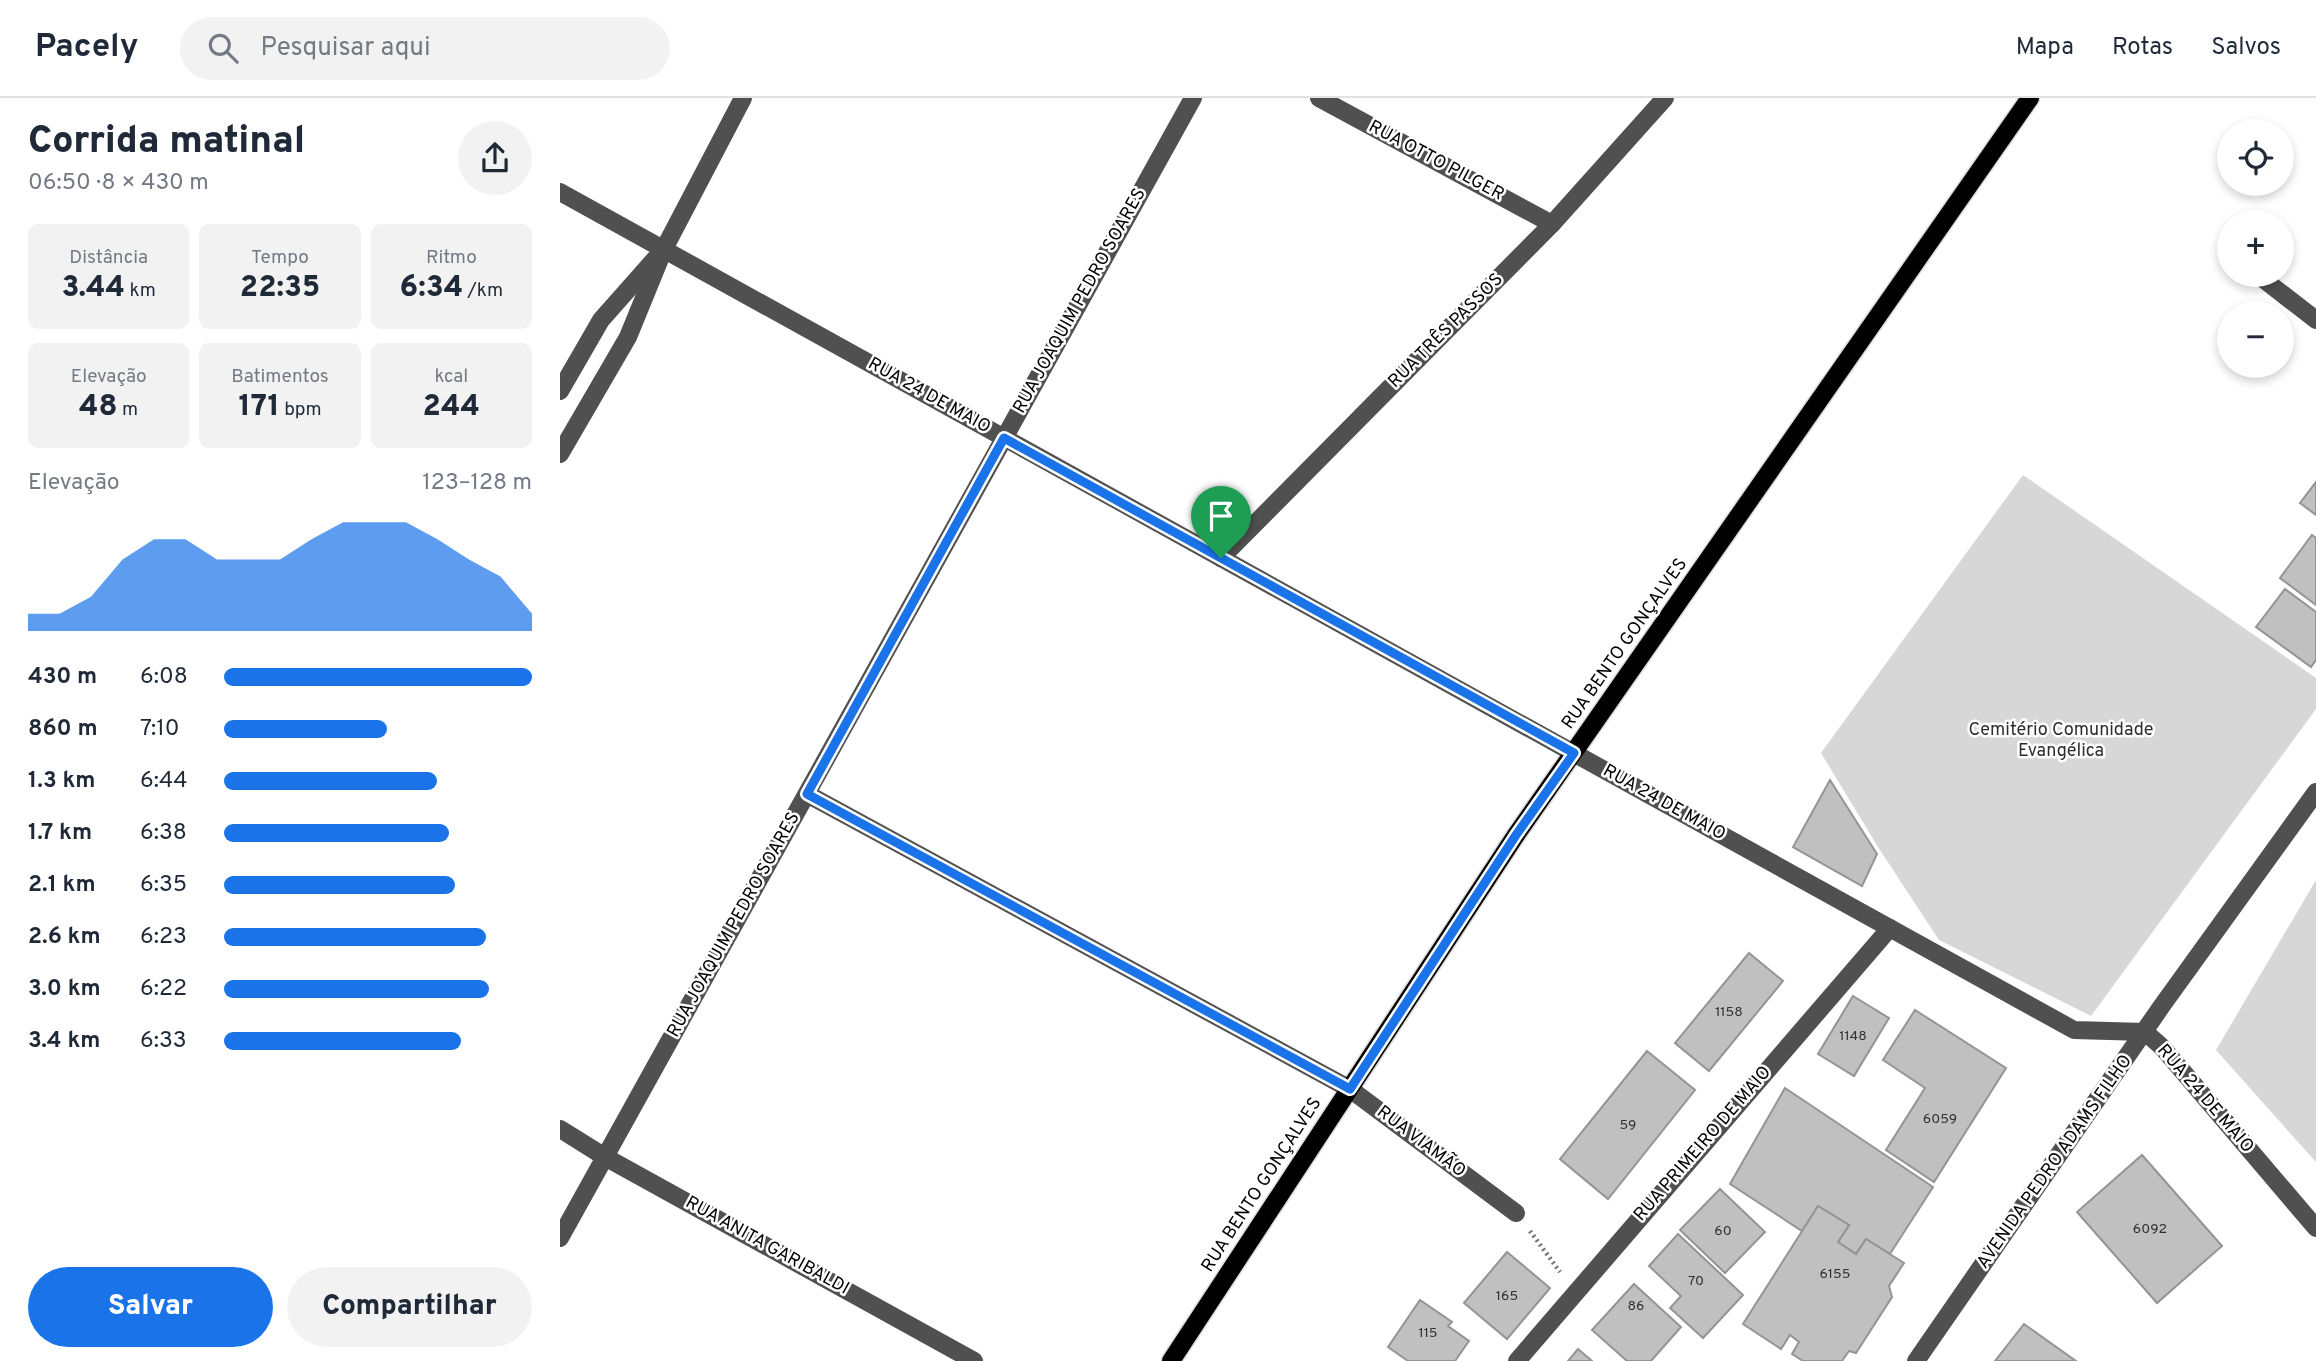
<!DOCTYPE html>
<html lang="pt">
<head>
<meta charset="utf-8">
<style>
  :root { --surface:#fff; --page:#f2f2f3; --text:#1f2937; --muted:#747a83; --line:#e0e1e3; --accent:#1a73e8 }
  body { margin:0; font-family:Overpass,sans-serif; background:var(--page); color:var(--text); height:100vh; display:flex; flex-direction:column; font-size:26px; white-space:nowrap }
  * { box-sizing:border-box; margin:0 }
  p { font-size:23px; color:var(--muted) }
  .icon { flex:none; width:38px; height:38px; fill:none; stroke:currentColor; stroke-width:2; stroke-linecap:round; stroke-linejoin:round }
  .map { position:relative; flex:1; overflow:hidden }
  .panel { display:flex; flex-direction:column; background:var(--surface); width:560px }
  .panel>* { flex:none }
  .buttons { position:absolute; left:1657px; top:21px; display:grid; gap:14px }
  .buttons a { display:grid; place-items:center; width:77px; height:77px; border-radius:50%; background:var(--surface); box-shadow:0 4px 10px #0003; font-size:35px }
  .pin { position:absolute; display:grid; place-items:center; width:60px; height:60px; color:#fff; margin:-72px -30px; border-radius:50% 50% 50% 0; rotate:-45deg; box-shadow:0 0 7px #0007 }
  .pin .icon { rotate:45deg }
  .round { display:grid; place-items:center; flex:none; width:74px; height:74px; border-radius:37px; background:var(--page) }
  .head { display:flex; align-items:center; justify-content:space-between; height:119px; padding:0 28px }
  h1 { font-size:38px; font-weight:800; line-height:52px }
  .stats { display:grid; grid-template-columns:repeat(3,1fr); gap:10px; height:119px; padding:7px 28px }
  .stats div { display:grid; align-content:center; border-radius:10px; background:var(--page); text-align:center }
  .stats b { font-size:30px; font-weight:800 }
  .stats small { font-size:19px; font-weight:400 }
  .stats p { font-size:19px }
  .chart { height:196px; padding:14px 28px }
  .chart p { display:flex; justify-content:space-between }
  .chart svg { width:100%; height:126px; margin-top:7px; fill:var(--accent); opacity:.7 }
  .primary-button { display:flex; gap:14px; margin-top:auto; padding:14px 28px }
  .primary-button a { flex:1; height:80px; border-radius:42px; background:var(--accent); color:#fff; font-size:28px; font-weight:800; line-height:80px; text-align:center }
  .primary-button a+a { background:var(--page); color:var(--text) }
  ul { padding:0 28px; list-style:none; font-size:23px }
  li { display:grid; grid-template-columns:112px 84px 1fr; align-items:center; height:52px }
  li i { height:18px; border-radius:9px; background:var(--accent) }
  header { display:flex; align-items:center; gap:42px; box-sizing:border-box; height:98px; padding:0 35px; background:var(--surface); border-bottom:2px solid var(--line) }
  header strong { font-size:33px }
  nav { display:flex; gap:38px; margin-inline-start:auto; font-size:24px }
  .search { width:490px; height:63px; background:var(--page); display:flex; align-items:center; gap:18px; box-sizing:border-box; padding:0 24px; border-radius:38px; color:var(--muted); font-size:26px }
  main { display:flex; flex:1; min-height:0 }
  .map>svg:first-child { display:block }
  .green { fill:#d7d7d7 }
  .building { fill:#c0c0c0; stroke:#949494; stroke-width:2 }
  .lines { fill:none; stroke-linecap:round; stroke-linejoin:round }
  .major-casing { stroke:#dbdbdb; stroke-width:21 }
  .path { stroke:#727272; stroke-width:4.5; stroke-dasharray:2 3.5; stroke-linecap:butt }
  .minor { stroke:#505050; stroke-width:18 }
  .major { stroke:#000; stroke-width:18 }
  .route-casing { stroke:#fff; stroke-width:14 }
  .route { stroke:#1a73e8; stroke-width:9 }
  .labels { text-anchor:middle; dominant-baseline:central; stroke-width:5; stroke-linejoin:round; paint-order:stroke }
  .number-label { font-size:14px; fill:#303030 }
  .street-label { font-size:18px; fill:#000; stroke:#fff }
  .park-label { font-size:18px; fill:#2e2e2e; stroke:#fff }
</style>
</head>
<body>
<header>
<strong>Pacely</strong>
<div class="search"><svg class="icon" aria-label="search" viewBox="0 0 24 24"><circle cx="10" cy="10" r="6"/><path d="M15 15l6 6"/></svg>Pesquisar aqui</div>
<nav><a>Mapa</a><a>Rotas</a><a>Salvos</a></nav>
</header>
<main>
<section class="panel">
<div class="head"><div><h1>Corrida matinal</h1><p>06:50 · 8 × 430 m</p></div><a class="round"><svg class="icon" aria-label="share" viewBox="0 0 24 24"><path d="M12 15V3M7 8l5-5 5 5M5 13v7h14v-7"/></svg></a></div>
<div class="stats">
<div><p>Distância</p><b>3.44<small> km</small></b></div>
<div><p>Tempo</p><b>22:35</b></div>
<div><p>Ritmo</p><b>6:34<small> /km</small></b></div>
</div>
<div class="stats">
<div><p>Elevação</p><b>48<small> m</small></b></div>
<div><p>Batimentos</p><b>171<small> bpm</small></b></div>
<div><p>kcal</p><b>244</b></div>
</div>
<div class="chart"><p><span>Elevação</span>123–128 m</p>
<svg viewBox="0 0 160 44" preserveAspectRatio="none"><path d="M0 44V38L10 38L20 32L30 19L40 12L50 12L60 19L70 19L80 19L90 12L100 6L110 6L120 6L130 12L140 19L150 25L160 38V44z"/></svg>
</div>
<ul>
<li><b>430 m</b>6:08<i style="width:100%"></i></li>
<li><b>860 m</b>7:10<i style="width:53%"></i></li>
<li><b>1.3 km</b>6:44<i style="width:69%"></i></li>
<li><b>1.7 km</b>6:38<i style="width:73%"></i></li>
<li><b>2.1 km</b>6:35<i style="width:75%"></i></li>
<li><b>2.6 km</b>6:23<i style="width:85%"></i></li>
<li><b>3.0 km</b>6:22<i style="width:86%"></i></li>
<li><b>3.4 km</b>6:33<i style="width:77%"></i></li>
</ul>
<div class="primary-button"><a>Salvar</a><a>Compartilhar</a></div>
</section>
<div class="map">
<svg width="1756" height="1263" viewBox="0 0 1756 1263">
  <rect width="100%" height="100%" fill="#fff"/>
  <!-- green -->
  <g class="green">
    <path d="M 1463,377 L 1756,580 L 1756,611 L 1531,918 L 1379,842 L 1318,749 L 1261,655 Z"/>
    <path d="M 1756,782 L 1756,1064 L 1656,952 Z"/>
  </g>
  <!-- building -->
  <g class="building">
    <path d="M 1756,384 L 1756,417 L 1740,405 Z"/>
    <path d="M 1752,437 L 1756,440 L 1756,507 L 1720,480 Z"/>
    <path d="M 1725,491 L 1756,514 L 1756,562 L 1751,569 L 1696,529 Z"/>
    <path d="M 1270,682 L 1317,756 L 1302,788 L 1233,749 Z"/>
    <path d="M 1189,855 L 1223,883 L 1149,973 L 1115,945 Z"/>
    <path d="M 1293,898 L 1329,920 L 1294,978 L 1258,956 Z"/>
    <path d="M 1355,912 L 1446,970 L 1374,1084 L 1326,1052 L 1365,990 L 1323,962 Z"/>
    <path d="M 1087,953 L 1135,992 L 1048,1101 L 1000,1061 Z"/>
    <path d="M 1225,990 L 1373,1089 L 1330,1156 L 1306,1141 L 1296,1156 L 1278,1144 L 1289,1127 L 1258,1108 L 1242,1133 L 1170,1086 Z"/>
    <path d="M 1582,1057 L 1662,1148 L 1597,1205 L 1517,1114 Z"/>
    <path d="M 1160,1091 L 1205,1134 L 1165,1175 L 1120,1132 Z"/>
    <path d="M 1258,1108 L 1289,1127 L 1278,1144 L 1296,1156 L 1306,1141 L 1344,1165 L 1329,1188 L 1332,1199 L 1296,1255 L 1289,1253 L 1282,1263 L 1243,1263 L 1232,1256 L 1239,1244 L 1230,1237 L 1221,1251 L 1183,1226 Z"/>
    <path d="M 1118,1136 L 1183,1197 L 1143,1240 L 1110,1210 L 1121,1198 L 1089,1168 Z"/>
    <path d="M 947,1154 L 990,1190 L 947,1241 L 904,1205 Z"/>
    <path d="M 1074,1186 L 1121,1229 L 1091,1263 L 1067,1263 L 1032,1232 Z"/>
    <path d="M 860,1202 L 892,1224 L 888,1228 L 909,1243 L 895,1263 L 848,1263 L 828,1249 Z"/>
    <path d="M 1464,1226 L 1516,1263 L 1435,1263 Z"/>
    <path d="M 1018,1251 L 1032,1263 L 1008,1263 Z"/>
  </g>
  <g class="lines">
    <defs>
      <path id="major" d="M 611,1263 L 956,737 L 1470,0"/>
    </defs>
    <!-- major casing -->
    <use href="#major" class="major-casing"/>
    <!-- path -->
    <path class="path" d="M 970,1133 L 1000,1174"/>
    <!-- minor -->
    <g class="minor">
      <path d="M 759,0 L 992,126"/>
      <path d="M 0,94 L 1514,932 L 1585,934 L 1602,949 L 1756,1130"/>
      <path d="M 1698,177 L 1756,222"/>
      <path d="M 0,293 L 41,222 L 95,161"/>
      <path d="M 0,356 L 68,239 L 104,151 L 183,0"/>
      <path d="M 661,460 L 992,126 L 1105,0"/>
      <path d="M 247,696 L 790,991 L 956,1115"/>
      <path d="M 0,1031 L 45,1059 L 414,1263"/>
      <path d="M 0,1140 L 633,0"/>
      <path d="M 957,1263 L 1330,830"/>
      <path d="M 1356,1263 L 1601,909 L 1756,694"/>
    </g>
    <!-- major -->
    <use href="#major" class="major"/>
  </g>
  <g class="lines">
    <defs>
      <path id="route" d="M 444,340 L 1014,655 L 956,737 L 790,991 L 247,696 Z"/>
    </defs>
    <!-- route casing -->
    <use href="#route" class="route-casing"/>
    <!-- route -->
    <use href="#route" class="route"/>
  </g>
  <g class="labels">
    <!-- number labels -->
    <g class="number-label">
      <text x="1169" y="914">1158</text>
      <text x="1293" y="938">1148</text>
      <text x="1380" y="1021">6059</text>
      <text x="1068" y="1027">59</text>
      <text x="1590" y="1131">6092</text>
      <text x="1163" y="1133">60</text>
      <text x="1275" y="1176">6155</text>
      <text x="1136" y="1183">70</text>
      <text x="947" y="1198">165</text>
      <text x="1076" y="1208">86</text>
      <text x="868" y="1235">115</text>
    </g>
    <!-- street labels -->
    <g class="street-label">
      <text transform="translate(876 63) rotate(28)">RUA OTTO PILGER</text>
      <text transform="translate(520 203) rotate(-61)">RUA JOAQUIM PEDRO SOARES</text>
      <text transform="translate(886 233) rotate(-45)">RUA TRÊS PASSOS</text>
      <text transform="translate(369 298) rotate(29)">RUA 24 DE MAIO</text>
      <text transform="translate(1065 546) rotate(-55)">RUA BENTO GONÇALVES</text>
      <text transform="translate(1104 705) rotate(29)">RUA 24 DE MAIO</text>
      <text transform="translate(174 827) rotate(-61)">RUA JOAQUIM PEDRO SOARES</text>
      <text transform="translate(1645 1001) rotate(49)">RUA 24 DE MAIO</text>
      <text transform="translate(861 1044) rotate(37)">RUA VIAMÃO</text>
      <text transform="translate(1143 1046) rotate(-49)">RUA PRIMEIRO DE MAIO</text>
      <text transform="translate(1495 1064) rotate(-55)">AVENIDA PEDRO ADAMS FILHO</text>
      <text transform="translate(702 1087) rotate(-57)">RUA BENTO GONÇALVES</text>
      <text transform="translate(207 1148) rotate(29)">RUA ANITA GARIBALDI</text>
    </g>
    <!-- park labels -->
    <g class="park-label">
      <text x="1501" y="632">Cemitério Comunidade<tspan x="1501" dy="21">Evangélica</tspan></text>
    </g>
  </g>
</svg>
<div class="buttons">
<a><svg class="icon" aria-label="locate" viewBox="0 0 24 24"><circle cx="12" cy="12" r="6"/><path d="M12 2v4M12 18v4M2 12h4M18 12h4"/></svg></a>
<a>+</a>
<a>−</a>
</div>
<div class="pin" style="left:661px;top:460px;background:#1e9e55"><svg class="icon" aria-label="arrive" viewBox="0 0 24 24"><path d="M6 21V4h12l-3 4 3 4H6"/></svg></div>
</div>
</main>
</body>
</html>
